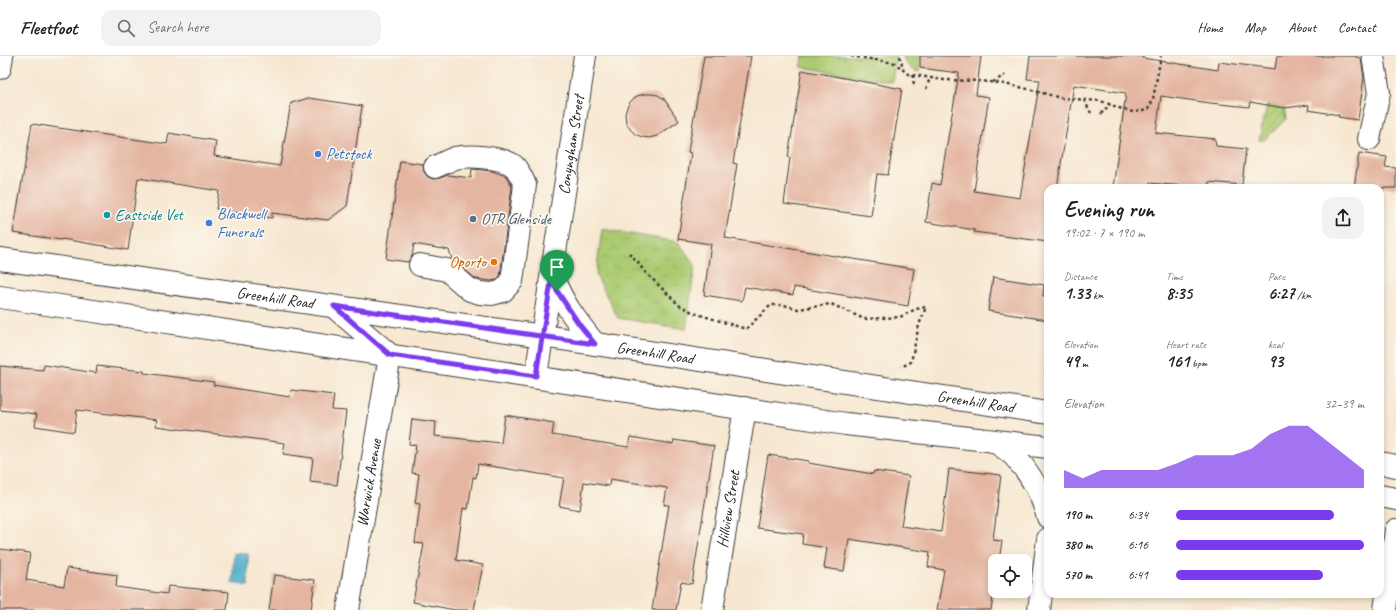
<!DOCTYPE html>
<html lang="en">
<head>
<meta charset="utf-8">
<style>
  :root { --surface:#fff; --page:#f2f2f2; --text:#202124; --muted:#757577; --line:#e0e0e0; --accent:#7c3aed }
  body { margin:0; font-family:Caveat,sans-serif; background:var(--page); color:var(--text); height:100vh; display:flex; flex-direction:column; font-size:15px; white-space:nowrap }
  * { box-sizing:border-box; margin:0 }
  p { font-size:13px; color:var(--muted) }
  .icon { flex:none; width:22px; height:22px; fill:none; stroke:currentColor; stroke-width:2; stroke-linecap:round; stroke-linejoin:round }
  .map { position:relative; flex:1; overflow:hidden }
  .side { position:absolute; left:1044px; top:128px; width:340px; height:414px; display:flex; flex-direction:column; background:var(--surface); border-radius:12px; box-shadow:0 2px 6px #0003 }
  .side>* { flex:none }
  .tools { position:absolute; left:988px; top:498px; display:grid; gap:8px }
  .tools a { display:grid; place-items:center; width:44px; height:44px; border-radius:8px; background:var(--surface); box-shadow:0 2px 6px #0003; font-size:20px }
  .pin { position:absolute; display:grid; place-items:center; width:34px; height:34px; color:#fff; margin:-41px -17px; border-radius:50% 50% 50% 0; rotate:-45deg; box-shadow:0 0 4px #0007 }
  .pin .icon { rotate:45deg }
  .round { display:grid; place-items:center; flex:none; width:42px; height:42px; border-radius:12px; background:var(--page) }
  .summary { display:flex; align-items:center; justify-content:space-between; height:68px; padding:0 20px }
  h1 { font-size:22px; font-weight:700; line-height:30px }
  .metrics { display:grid; grid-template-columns:repeat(3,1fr); gap:6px; height:68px; padding:4px 20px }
  .metrics div { display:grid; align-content:center }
  .metrics b { font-size:17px; font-weight:700 }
  .metrics small { font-size:11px; font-weight:400 }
  .metrics p { font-size:11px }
  .chart { height:112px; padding:8px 20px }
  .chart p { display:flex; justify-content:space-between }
  .chart svg { width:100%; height:72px; margin-top:4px; fill:var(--accent); opacity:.7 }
  ul { padding:0 20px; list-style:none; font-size:13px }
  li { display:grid; grid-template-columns:64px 48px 1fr; align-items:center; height:30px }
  li i { height:10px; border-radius:5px; background:var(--accent) }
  header { display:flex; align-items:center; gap:24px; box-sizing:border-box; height:56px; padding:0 20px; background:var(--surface); border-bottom:1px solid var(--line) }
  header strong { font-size:19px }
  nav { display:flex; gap:22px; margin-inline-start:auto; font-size:14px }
  .search { width:280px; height:36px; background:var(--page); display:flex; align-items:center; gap:10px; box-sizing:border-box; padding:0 14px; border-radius:12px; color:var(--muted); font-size:15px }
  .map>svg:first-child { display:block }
  .grass { fill:#abca71; stroke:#647346 }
  .park { fill:url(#park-crowns); stroke:#647346 }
  .garden { fill:url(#garden-furrows); stroke:#647346 }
  .water { fill:#4badca; stroke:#346473 }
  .building { fill:#e4b6a1 }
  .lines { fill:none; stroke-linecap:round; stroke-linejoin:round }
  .minor-casing { stroke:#3d3a37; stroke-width:24 }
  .major-casing { stroke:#3d3a37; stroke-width:24 }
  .path { stroke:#3d3a37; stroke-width:2.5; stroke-dasharray:3 3; stroke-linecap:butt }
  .minor { stroke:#fff; stroke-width:22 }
  .major { stroke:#fff; stroke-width:22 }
  .route-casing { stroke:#fff; stroke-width:8 }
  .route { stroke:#7c3aed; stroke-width:5 }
  .shop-dot { fill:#3f7fe0; stroke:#fbf7ec; stroke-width:1.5 }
  .culture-dot { fill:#0f9aa8; stroke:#fbf7ec; stroke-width:1.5 }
  .service-dot { fill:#5c6f8a; stroke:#fbf7ec; stroke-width:1.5 }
  .food-dot { fill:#e8710a; stroke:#fbf7ec; stroke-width:1.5 }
  .labels { text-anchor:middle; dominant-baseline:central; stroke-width:3.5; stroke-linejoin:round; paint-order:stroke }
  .street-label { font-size:16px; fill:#1c1c1c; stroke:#fbf7ec }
  .shop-label { font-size:16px; fill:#366cbe; stroke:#fbf7ec; text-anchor:start }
  .culture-label { font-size:16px; fill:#0d838f; stroke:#fbf7ec; text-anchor:start }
  .service-label { font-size:16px; fill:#4e5e75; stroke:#fbf7ec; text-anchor:start }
  .food-label { font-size:16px; fill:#c56008; stroke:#fbf7ec; text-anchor:end }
</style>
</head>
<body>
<header>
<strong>Fleetfoot</strong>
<div class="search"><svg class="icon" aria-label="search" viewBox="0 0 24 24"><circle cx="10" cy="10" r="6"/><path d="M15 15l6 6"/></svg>Search here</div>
<nav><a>Home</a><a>Map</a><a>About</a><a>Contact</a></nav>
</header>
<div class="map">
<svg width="1396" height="554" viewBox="0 0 1396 554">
  <defs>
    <pattern id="park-crowns" width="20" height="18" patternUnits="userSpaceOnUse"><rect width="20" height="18" fill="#abca71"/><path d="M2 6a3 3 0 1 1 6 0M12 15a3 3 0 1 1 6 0" fill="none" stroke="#93ad61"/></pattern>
    <pattern id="garden-furrows" width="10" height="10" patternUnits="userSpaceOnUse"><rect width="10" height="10" fill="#abca71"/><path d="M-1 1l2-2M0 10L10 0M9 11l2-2" fill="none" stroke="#93ad61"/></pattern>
  </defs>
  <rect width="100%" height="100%" fill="#fbf7ec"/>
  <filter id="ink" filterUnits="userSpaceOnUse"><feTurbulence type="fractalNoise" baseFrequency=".025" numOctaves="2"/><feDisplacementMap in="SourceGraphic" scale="8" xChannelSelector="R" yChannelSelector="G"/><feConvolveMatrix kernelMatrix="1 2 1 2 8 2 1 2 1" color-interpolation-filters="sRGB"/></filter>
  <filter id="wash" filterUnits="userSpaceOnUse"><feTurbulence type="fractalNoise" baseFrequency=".012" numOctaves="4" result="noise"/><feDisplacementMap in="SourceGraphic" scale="16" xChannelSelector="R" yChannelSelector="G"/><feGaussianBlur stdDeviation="0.9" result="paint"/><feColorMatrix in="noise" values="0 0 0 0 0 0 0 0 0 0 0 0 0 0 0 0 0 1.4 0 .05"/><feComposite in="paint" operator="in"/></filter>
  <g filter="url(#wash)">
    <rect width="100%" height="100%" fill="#f7e7d0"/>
    <!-- grass -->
    <path class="grass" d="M 803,0 L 896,0 L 892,26 L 801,11 Z"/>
    <!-- park -->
    <path class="park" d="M 602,173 L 678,186 L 695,209 L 686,273 L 618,262 L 596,219 Z"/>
    <!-- garden -->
    <g class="garden">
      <path d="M 903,0 L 923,0 L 920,16 C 913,15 904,8 903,0 Z"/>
      <path d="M 1267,49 L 1284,52 L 1286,63 L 1264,84 L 1259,84 Z"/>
    </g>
    <!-- water -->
    <path class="water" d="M 234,497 L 248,498 L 248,530 L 232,527 Z"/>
    <g id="blocks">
      <!-- building -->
      <g class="building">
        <path d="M 704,0 L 751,0 L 733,107 L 737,108 L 725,182 L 914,213 L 908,250 L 794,231 L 793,239 L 745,231 L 742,245 L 704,239 L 711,188 L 678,183 L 691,97 L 688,96 Z"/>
        <path d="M 920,0 L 981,0 L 976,39 L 989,41 L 974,135 L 1020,142 L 1040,24 L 1027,23 L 1030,0 L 1142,0 L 1142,2 L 1218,14 L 1219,6 L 1275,13 L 1277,0 L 1356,0 L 1356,1 L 1361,2 L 1364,21 L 1358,64 L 1338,61 L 1339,59 L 1308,54 L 1309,49 L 1284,52 L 1250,46 L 1249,51 L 1210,47 L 1161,40 L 1156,77 L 1215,83 L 1216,90 L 1246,93 L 1242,129 L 1209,126 L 1207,132 L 1149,127 L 1148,132 L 1113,132 L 1126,37 L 1074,29 L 1057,132 L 1048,132 L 1048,186 L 974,176 L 975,174 L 926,166 L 932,127 L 940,129 L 959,17 L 920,12 Z"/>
        <path d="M 802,14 L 902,33 L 888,119 L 877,118 L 871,160 L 784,148 L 790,102 L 788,101 Z"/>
        <path d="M 644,38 L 651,38 L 658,39 L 664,43 L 679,65 L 657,80 L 649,82 L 642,81 L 635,78 L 630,73 L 626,66 L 625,58 L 627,51 L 631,45 L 637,40 Z"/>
        <path d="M 309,42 L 362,50 L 347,150 L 328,164 L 272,157 L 272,162 L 216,153 L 219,135 L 138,122 L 128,194 L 62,183 L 61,184 L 13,177 L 32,68 L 167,88 L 169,77 L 216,85 L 214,100 L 280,110 L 291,47 Z"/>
        <path d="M 1359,97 L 1387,101 L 1385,111 L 1396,112 L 1396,132 L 1354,132 Z"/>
        <path d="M 400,105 L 423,108 L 424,116 L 428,121 L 433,123 L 440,122 L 448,119 L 471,122 L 472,113 L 492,115 L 506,120 L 512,131 L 500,220 L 496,224 L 491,225 L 476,223 L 452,203 L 449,194 L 414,188 L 412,200 L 408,206 L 386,203 Z"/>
        <path d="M 993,221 L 1044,229 L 1043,240 L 1048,241 L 1048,264 L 988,255 Z"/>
        <path d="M 44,309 L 96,317 L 97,310 L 144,315 L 144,317 L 214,326 L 213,329 L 290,341 L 291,334 L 334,339 L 332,354 L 346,355 L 337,429 L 310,426 L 313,402 L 283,398 L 285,387 L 156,370 L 157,364 L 77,354 L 74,376 L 35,370 L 37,358 L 0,354 L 0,310 L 43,314 Z"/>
        <path d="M 505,359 L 554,367 L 552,379 L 628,391 L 630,381 L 673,388 L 674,384 L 714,390 L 692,528 L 681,526 L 676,554 L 652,554 L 669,449 L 664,449 L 667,432 L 610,423 L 609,430 L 584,426 L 580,454 L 559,450 L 564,422 L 478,408 L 476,422 L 473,421 L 468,453 L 463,452 L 456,504 L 483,509 L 474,554 L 455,554 L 413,546 L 424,488 L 415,487 L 420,448 L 415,447 L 419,418 L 412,417 L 416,389 L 409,388 L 412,363 L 436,366 L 435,380 L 501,387 Z"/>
        <path d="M 768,399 L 809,405 L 808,407 L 873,418 L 874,415 L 909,420 L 901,470 L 941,476 L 949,413 L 1001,419 L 993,484 L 1002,485 L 999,505 L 995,505 L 995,528 L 991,554 L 937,554 L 944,514 L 928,511 L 930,496 L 849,483 L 844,515 L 824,512 L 827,492 L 802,488 L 803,478 L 757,472 Z"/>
        <path d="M 0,493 L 30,497 L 26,524 L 64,530 L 67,512 L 117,519 L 116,531 L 167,538 L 168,530 L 229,536 L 227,554 L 0,554 Z"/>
        <path d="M 274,519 L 315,524 L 311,554 L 269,554 Z"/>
      </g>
    </g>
  </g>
  <g filter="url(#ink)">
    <use href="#blocks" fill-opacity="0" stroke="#3d3a37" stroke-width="1"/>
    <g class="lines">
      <defs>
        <g id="minor">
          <path d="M 0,12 L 2,0"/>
          <path d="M 1369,83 L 1379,37 L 1373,0"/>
          <path d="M 420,209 L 447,214 L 470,234 L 480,237 L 492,238 L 503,235 L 512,225 L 525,129 C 522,122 519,115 514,110 C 504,101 468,99 455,102 C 449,104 442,108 435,111"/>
          <path id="s1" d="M 536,320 L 585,0"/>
          <path d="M 994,385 C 1001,390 1010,395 1016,402 C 1031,419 1042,439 1048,461"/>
          <path id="s2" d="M 348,554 L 390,299"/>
          <path id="s3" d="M 712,554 L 745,352"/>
          <path d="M 1039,554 L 1048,483"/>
          <path d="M 1385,554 L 1396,474"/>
        </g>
        <g id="major">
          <path id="s4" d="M 0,203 L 543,280 L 1048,357"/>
          <path d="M 552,219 C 561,245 577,266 595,288"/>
          <path d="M 0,241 L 846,368 L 1048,391"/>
          <path d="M 334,251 L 390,299"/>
          <path d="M 1380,407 L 1396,410"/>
          <path d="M 1380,440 L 1396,443"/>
        </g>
      </defs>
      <!-- minor casing -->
      <use href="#minor" class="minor-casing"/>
      <!-- major casing -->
      <use href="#major" class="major-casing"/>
      <!-- path -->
      <g class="path">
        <path d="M 851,0 L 895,7 L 908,18 L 913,19 L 944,24 L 981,25 L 999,27 L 1024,32 L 1061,42 L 1101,45 L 1122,53 L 1133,56 L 1143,55 L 1149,52 L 1153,43 L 1161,0"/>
        <path d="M 900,0 L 903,13"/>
        <path d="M 913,19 L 914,31"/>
        <path d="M 993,26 L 1005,19"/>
        <path d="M 926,33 L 930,22"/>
        <path d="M 1084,44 L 1091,57"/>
        <path d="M 1101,58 L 1110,48"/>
        <path d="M 629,197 L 638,206 L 643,214 L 679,249 L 694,257 L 746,273 L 771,249 L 784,249 L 798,253 L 831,248 L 864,263 L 900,261 L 916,253 L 926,251 L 919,269 L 911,306 L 901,311"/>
      </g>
      <!-- minor -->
      <use href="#minor" class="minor"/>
      <!-- major -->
      <use href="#major" class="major"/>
    </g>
  </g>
  <g class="lines" filter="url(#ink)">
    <defs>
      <path id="route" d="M 557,235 L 552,219 C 547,253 541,287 536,320 L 390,299 L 334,250 C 421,262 508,275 595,288 L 579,268 L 557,235"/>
    </defs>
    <!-- route casing -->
    <use href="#route" class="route-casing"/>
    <!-- route -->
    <use href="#route" class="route"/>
  </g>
  <!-- markers -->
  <g class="shop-dot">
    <circle cx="318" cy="98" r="4"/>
    <circle cx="209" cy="167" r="4"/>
  </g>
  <circle class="culture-dot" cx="107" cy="159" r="4"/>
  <circle class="service-dot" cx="473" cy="163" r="4"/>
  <circle class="food-dot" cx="494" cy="206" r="4"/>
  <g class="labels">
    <!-- street labels -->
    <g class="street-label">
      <text stroke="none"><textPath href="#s1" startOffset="234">Conyngham Street</textPath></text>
      <text stroke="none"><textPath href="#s4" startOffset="278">Greenhill Road</textPath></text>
      <text stroke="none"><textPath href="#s4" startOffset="662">Greenhill Road</textPath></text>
      <text stroke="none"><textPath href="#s4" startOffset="986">Greenhill Road</textPath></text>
      <text stroke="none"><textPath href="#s2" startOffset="129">Warwick Avenue</textPath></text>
      <text stroke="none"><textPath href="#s3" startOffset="102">Hillview Street</textPath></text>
    </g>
    <!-- shop labels -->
    <g class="shop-label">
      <text x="326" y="98">Petstock</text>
      <text x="217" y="158">Blackwell<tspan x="217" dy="18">Funerals</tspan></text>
    </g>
    <!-- culture labels -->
    <g class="culture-label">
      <text x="115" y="159">Eastside Vet</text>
    </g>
    <!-- service labels -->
    <g class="service-label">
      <text x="481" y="163">OTR Glenside</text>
    </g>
    <!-- food labels -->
    <g class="food-label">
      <text x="486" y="206">Oporto</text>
    </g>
  </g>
</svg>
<div class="tools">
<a><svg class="icon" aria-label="locate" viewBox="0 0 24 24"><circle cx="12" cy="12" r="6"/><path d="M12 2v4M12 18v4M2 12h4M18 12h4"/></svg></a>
</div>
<div class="pin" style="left:557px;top:235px;background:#1e9e55"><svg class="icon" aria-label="arrive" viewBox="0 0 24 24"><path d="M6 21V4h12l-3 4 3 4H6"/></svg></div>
<section class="side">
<div class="summary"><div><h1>Evening run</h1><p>19:02 · 7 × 190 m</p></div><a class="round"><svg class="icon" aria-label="share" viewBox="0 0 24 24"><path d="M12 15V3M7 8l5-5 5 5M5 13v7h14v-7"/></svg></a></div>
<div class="metrics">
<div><p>Distance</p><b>1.33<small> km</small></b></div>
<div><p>Time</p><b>8:35</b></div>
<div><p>Pace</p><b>6:27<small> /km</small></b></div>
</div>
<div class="metrics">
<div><p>Elevation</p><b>49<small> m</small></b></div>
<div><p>Heart rate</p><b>161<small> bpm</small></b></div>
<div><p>kcal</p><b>93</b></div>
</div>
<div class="chart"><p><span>Elevation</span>32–39 m</p>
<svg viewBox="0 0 160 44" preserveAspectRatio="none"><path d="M0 44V33L10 38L20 33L30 33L40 33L50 33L60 29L70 24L80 24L90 24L100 20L110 11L120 6L130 6L140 15L150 24L160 33V44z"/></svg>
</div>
<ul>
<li><b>190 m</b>6:34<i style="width:84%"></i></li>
<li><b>380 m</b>6:16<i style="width:100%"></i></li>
<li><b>570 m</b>6:41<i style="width:78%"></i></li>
</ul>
</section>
</div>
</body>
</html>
